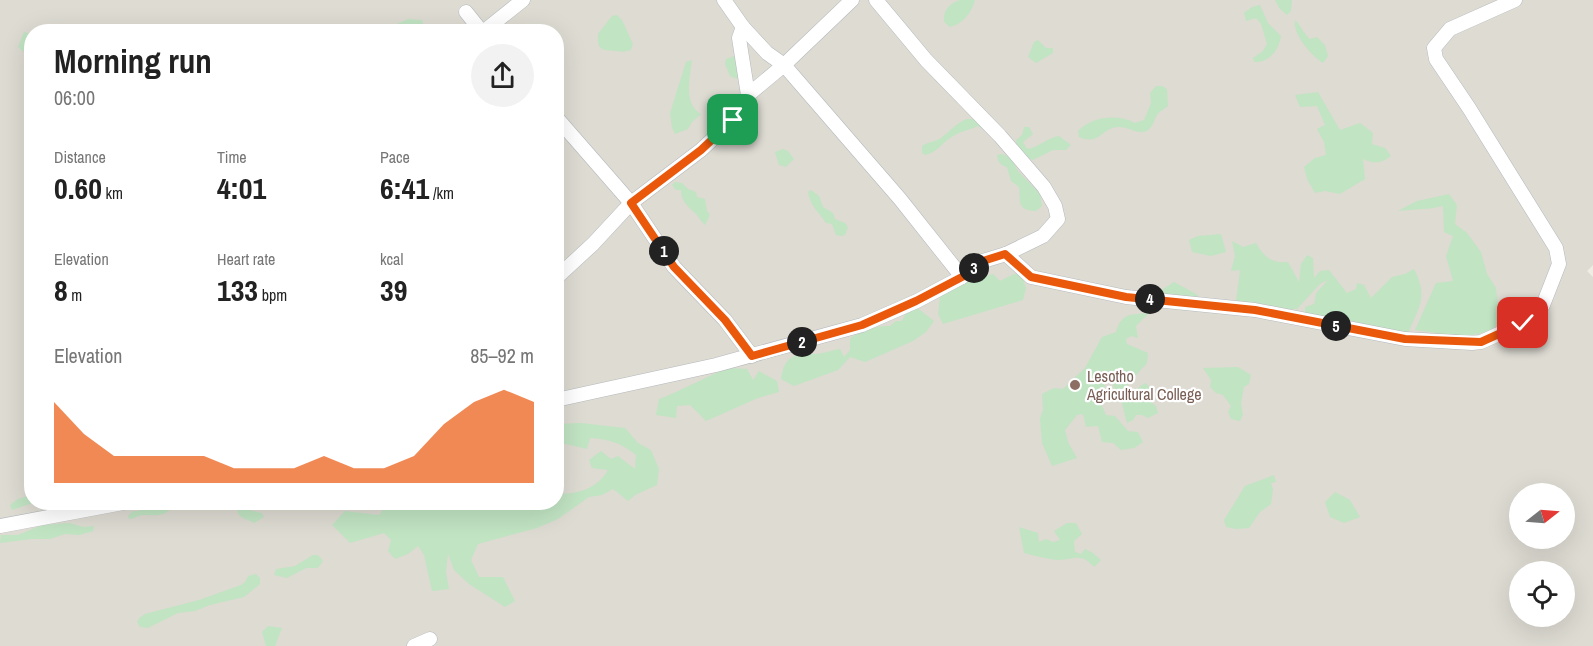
<!DOCTYPE html>
<html lang="en">
<head>
<meta charset="utf-8">
<style>
  :root { --surface:#fff; --page:#f2f2f2; --text:#222; --muted:#767676; --accent:#ea580c }
  body { margin:0; font-family:"Archivo Narrow",sans-serif; background:var(--page); color:var(--text); height:100vh; display:flex; flex-direction:column; font-size:22px; white-space:nowrap }
  * { box-sizing:border-box; margin:0 }
  p { font-size:20px; color:var(--muted) }
  .icon { flex:none; width:33px; height:33px; fill:none; stroke:currentColor; stroke-width:2; stroke-linecap:round; stroke-linejoin:round }
  .map { position:relative; flex:1; overflow:hidden }
  .drawer { position:absolute; left:24px; top:24px; width:540px; height:486px; display:flex; flex-direction:column; background:var(--surface); border-radius:24px; box-shadow:0 6px 24px #0002 }
  .drawer>* { flex:none }
  .needle { width:39px; rotate:73deg }
  .tools { position:absolute; left:1509px; top:483px; display:grid; gap:12px }
  .tools a { display:grid; place-items:center; width:66px; height:66px; border-radius:50%; background:var(--surface); box-shadow:0 6px 24px #0002; font-size:30px }
  .pin { position:absolute; display:grid; place-items:center; width:51px; height:51px; color:#fff; margin:-26px; border-radius:12px; box-shadow:0 3px 9px #0006 }
  .km { position:absolute; width:30px; height:30px; margin:-15px; border-radius:50%; background:#222; color:#fff; font-size:16px; line-height:30px; text-align:center }
  .round { display:grid; place-items:center; flex:none; width:63px; height:63px; border-radius:32px; background:var(--page) }
  .summary { display:flex; align-items:center; justify-content:space-between; height:102px; padding:0 30px }
  h1 { font-size:33px; font-weight:800; line-height:45px }
  .figures { display:grid; grid-template-columns:repeat(3,1fr); gap:9px; height:102px; padding:6px 30px }
  .figures div { display:grid; align-content:center }
  .figures b { font-size:30px; font-weight:800 }
  .figures small { font-size:16px; font-weight:400 }
  .figures p { font-size:16px }
  .chart { height:168px; padding:12px 30px }
  .chart p { display:flex; justify-content:space-between }
  .chart svg { width:100%; height:108px; margin-top:6px; fill:var(--accent); opacity:.7 }
  .map>svg:first-child { display:block }
  .education { fill:#dddbd2; fill-rule:evenodd }
  .green { fill:#c1e4c3 }
  .lines { fill:none; stroke-linecap:round; stroke-linejoin:round }
  .minor-casing { stroke:#b6b9bd; stroke-width:15 }
  .minor { stroke:#fff; stroke-width:14 }
  .route-casing { stroke:#fff; stroke-width:12 }
  .route { stroke:#ea580c; stroke-width:8 }
  .education-dot { fill:#8d6e63; stroke:#fff; stroke-width:2 }
  .labels { text-anchor:middle; dominant-baseline:central; stroke-width:4.5; stroke-linejoin:round; paint-order:stroke }
  .education-label { font-size:16px; fill:#785e54; stroke:#fff; text-anchor:start }
</style>
</head>
<body>
<div class="map">
<svg width="1593" height="646" viewBox="0 0 1593 646">
  <rect width="100%" height="100%" fill="#eeece3"/>
  <!-- education -->
  <path class="education" d="M 0,0 L 1593,0 L 1593,265 L 1587,271 L 1593,277 L 1593,646 L 0,646 ZM 32,32 L 556,32 L 556,502 L 32,502 ZM 1520,494 L 1564,494 L 1564,538 L 1520,538 ZM 1520,572 L 1564,572 L 1564,616 L 1520,616 Z"/>
  <!-- green -->
  <g class="green">
    <path d="M 960,0 L 975,0 C 972,12 963,24 950,27 L 944,22 C 943,10 949,4 960,0 Z"/>
    <path d="M 1275,0 L 1292,0 L 1291,11 L 1287,15 L 1279,8 Z"/>
    <path d="M 1260,5 L 1268,23 L 1281,36 C 1279,50 1269,63 1254,62 L 1253,58 L 1263,51 L 1267,44 L 1261,24 L 1256,18 L 1246,21 L 1244,13 L 1252,7 Z"/>
    <path d="M 617,15 L 622,20 L 633,44 L 631,50 C 625,52 622,52 616,51 C 602,50 597,51 598,34 L 612,16 Z"/>
    <path d="M 408,19 L 422,20 L 424,27 L 412,31 L 399,31 L 397,24 Z"/>
    <path d="M 1295,20 C 1301,26 1304,34 1310,39 L 1317,37 L 1325,45 L 1328,56 L 1323,63 C 1312,56 1292,34 1295,20 Z"/>
    <path d="M 24,32 L 31,34 L 31,53 L 26,54 L 18,47 Z"/>
    <path d="M 1038,40 L 1046,48 L 1053,48 L 1053,53 L 1036,63 L 1028,57 L 1034,42 Z"/>
    <path d="M 737,55 L 740,74 L 737,79 L 730,76 L 725,64 L 726,59 Z"/>
    <path d="M 692,60 C 690,77 683,104 701,114 L 692,122 L 688,129 L 675,134 L 672,128 L 670,113 L 686,62 Z"/>
    <path d="M 1156,86 L 1162,86 L 1167,89 L 1168,106 C 1165,109 1159,111 1157,115 C 1154,120 1153,127 1147,131 C 1138,135 1127,126 1118,127 C 1101,128 1100,146 1079,137 L 1078,131 C 1093,116 1118,114 1135,123 L 1144,120 L 1151,103 L 1150,93 Z"/>
    <path d="M 1318,92 L 1340,130 L 1360,123 L 1373,133 L 1372,144 L 1385,148 L 1391,156 C 1380,164 1375,164 1363,159 L 1365,179 L 1340,194 L 1325,191 L 1315,193 L 1307,179 L 1304,167 L 1315,158 L 1326,155 L 1324,142 L 1317,129 L 1325,125 L 1317,106 L 1300,107 L 1295,95 Z"/>
    <path d="M 967,119 C 975,119 979,120 982,129 L 978,126 C 969,130 958,132 950,138 C 940,145 937,152 925,155 L 922,153 L 922,146 C 927,142 935,142 941,138 C 950,131 956,123 967,119 Z"/>
    <path d="M 1024,127 L 1029,127 L 1033,134 L 1023,142 L 1027,149 C 1039,147 1047,138 1059,136 L 1071,145 L 1066,150 L 1053,150 L 1033,160 C 1024,156 1016,150 1016,140 L 1022,135 Z"/>
    <path d="M 783,149 L 788,151 L 794,159 L 786,167 L 779,165 L 775,152 Z"/>
    <path d="M 1002,154 L 1011,158 L 1018,171 L 1040,194 L 1042,206 L 1036,211 C 1016,210 1021,202 1019,187 L 1011,181 L 1007,167 C 1000,165 998,162 997,155 Z"/>
    <path d="M 675,182 L 682,183 L 688,189 L 696,192 L 697,197 L 705,199 L 707,211 L 710,215 L 705,225 C 701,222 700,218 696,214 C 689,207 681,202 681,190 L 676,190 L 672,185 Z"/>
    <path d="M 811,190 L 819,196 L 823,207 L 833,213 L 835,219 L 845,223 L 848,227 L 845,235 L 841,236 L 836,235 L 832,224 L 826,223 C 819,212 810,206 808,192 Z"/>
    <path d="M 1449,194 L 1457,205 L 1455,224 L 1467,233 L 1481,252 L 1487,274 L 1496,288 L 1500,322 C 1481,344 1442,333 1415,330 L 1436,283 L 1453,281 L 1446,256 L 1453,236 L 1444,232 L 1443,206 C 1428,210 1413,209 1398,211 L 1417,201 Z"/>
    <path d="M 1221,234 L 1226,252 L 1211,256 L 1192,252 L 1189,240 L 1198,236 Z"/>
    <path d="M 1232,241 L 1243,247 L 1256,243 C 1263,256 1272,264 1288,262 L 1299,282 L 1301,264 L 1307,255 L 1313,258 L 1314,278 L 1320,271 L 1329,270 L 1347,293 L 1356,289 L 1357,283 L 1364,285 L 1371,298 L 1392,277 L 1405,274 L 1414,269 C 1428,296 1420,306 1408,333 L 1373,327 L 1357,322 L 1305,314 L 1305,307 L 1314,304 L 1316,293 L 1328,280 L 1320,284 L 1297,309 L 1286,309 L 1264,304 L 1250,307 L 1236,302 L 1240,270 L 1231,271 L 1235,256 Z"/>
    <path d="M 993,274 L 1000,281 L 1014,274 L 1021,274 L 1026,288 L 1023,300 L 943,324 L 938,314 L 942,280 L 964,281 Z"/>
    <path d="M 1174,282 L 1198,295 L 1194,300 L 1159,296 L 1157,293 Z"/>
    <path d="M 916,307 L 934,321 L 926,332 L 913,341 L 865,362 L 850,357 L 838,370 L 794,386 L 781,379 C 784,356 795,353 816,354 C 821,354 833,350 840,349 L 844,357 L 850,350 L 850,338 C 861,331 877,325 890,326 L 896,321 L 902,321 L 905,315 Z"/>
    <path d="M 1149,313 L 1136,326 L 1138,338 L 1131,336 L 1126,339 L 1127,344 L 1148,353 L 1147,363 L 1120,393 L 1114,392 L 1113,382 L 1104,383 L 1106,393 L 1095,400 L 1102,406 L 1106,415 L 1115,416 L 1128,431 L 1138,432 L 1143,442 L 1134,448 L 1121,450 L 1113,443 L 1102,442 L 1098,426 L 1086,427 L 1083,414 L 1077,415 L 1065,430 L 1068,442 L 1077,458 L 1052,466 L 1042,443 L 1040,418 L 1043,410 L 1042,394 L 1054,388 L 1063,389 L 1085,368 L 1102,337 L 1116,332 C 1122,312 1131,315 1149,313 Z"/>
    <path d="M 1238,367 L 1251,375 L 1249,384 L 1244,387 L 1241,403 L 1243,415 L 1240,421 L 1231,419 L 1228,412 L 1231,406 L 1223,395 L 1216,393 L 1210,387 L 1211,380 L 1203,368 Z"/>
    <path d="M 728,368 L 747,369 L 753,380 L 759,371 L 777,381 L 779,392 L 758,398 L 706,421 L 690,405 L 677,406 L 676,418 L 656,415 L 659,399 C 683,390 705,377 728,368 Z"/>
    <path d="M 1145,383 L 1151,388 L 1148,400 L 1156,406 L 1158,413 L 1148,418 L 1142,415 L 1136,415 L 1133,420 L 1127,423 L 1121,400 Z"/>
    <path d="M 581,423 L 625,428 L 638,443 L 651,450 L 659,469 L 657,485 L 635,495 L 628,501 L 613,489 L 602,495 L 589,497 L 558,519 L 537,528 L 478,544 L 471,560 L 479,577 L 503,577 L 515,601 L 505,607 L 469,584 L 454,570 L 448,554 L 446,572 L 449,589 L 432,591 L 424,555 L 418,546 L 408,554 L 395,559 L 388,551 L 391,540 L 384,533 L 350,543 L 332,525 L 345,511 L 379,515 L 388,503 L 556,502 L 557,494 C 578,494 597,489 608,470 L 592,468 L 589,460 L 601,451 L 611,459 L 618,456 L 635,469 L 636,455 C 621,443 609,439 590,438 L 587,449 L 557,442 L 557,424 Z"/>
    <path d="M 1274,475 L 1276,482 L 1271,483 L 1273,489 L 1271,504 L 1260,512 L 1249,528 L 1236,529 L 1226,527 L 1224,520 L 1245,486 Z"/>
    <path d="M 1335,492 L 1350,500 L 1360,517 L 1344,523 L 1330,517 L 1325,502 Z"/>
    <path d="M 31,495 L 32,502 L 33,503 L 12,510 L 10,505 L 18,499 Z"/>
    <path d="M 162,502 L 174,503 C 167,518 157,515 143,515 C 138,515 135,519 129,519 L 128,516 L 133,511 L 139,511 L 145,506 Z"/>
    <path d="M 238,508 C 247,508 253,512 262,513 L 264,517 L 254,523 C 247,518 236,519 238,508 Z"/>
    <path d="M 69,523 L 84,527 L 94,526 L 93,531 L 80,535 L 65,534 L 50,539 L 31,539 L 0,543 L 1,535 L 18,535 L 42,525 Z"/>
    <path d="M 1067,523 L 1076,523 L 1082,534 L 1074,541 L 1075,552 L 1081,554 L 1085,549 L 1093,553 L 1101,560 L 1094,567 C 1080,552 1075,560 1058,560 C 1047,559 1035,556 1024,553 L 1019,527 L 1038,533 L 1039,542 L 1046,539 L 1053,542 L 1060,540 L 1054,531 Z"/>
    <path d="M 313,555 L 318,555 L 323,561 L 318,568 L 306,568 L 287,578 L 274,575 L 276,569 L 295,566 Z"/>
    <path d="M 256,574 L 260,578 L 260,584 L 244,597 L 210,605 L 195,611 L 178,613 L 148,628 L 140,627 L 137,622 L 139,618 L 145,614 L 199,600 L 241,585 L 245,582 L 248,576 Z"/>
    <path d="M 268,626 L 282,628 L 275,646 L 266,646 L 262,632 Z"/>
  </g>
  <g class="lines">
    <defs>
      <g id="minor">
        <path d="M 724,0 L 743,27 L 739,38 L 748,95"/>
        <path d="M 466,12 L 482,32"/>
        <path d="M 743,27 L 767,53 L 784,65 L 900,199 L 962,277"/>
        <path d="M 483,32 L 523,0"/>
        <path d="M 556,117 L 631,203 L 674,267 L 725,320 L 752,356"/>
        <path d="M 1006,254 L 1031,277 L 1126,297 L 1255,310 L 1405,339 L 1472,343 L 1481,342 L 1523,323 L 1543,305 L 1559,264 L 1556,248 L 1469,108 L 1436,59 L 1434,48 L 1450,29 L 1515,0"/>
        <path d="M 556,278 L 593,244 L 631,203 L 701,150 L 733,120 L 748,95 L 784,65 L 852,0"/>
        <path d="M 556,400 L 716,365 L 862,325 L 917,301 L 962,277 L 983,261 L 1006,254 L 1043,236 L 1058,219 L 1055,206 L 1044,187 L 1000,136 L 926,60 L 876,0"/>
        <path d="M 0,526 L 128,502"/>
        <path d="M 414,646 L 430,639"/>
      </g>
    </defs>
    <!-- minor casing -->
    <use href="#minor" class="minor-casing"/>
    <!-- minor -->
    <use href="#minor" class="minor"/>
  </g>
  <g class="lines">
    <defs>
      <path id="route" d="M 733,120 L 701,150 L 631,203 L 674,267 L 725,320 L 752,356 L 862,325 L 916,301 L 962,277 L 983,261 L 1005,254 L 1031,277 L 1126,297 L 1255,310 L 1405,339 L 1481,342 L 1523,323"/>
    </defs>
    <!-- route casing -->
    <use href="#route" class="route-casing"/>
    <!-- route -->
    <use href="#route" class="route"/>
  </g>
  <!-- markers -->
  <circle class="education-dot" cx="1075" cy="385" r="6"/>
  <g class="labels">
    <!-- education labels -->
    <g class="education-label">
      <text x="1087" y="376">Lesotho<tspan x="1087" dy="18">Agricultural College</tspan></text>
    </g>
  </g>
</svg>
<div class="tools">
<a><svg class="needle" viewBox="-14 -14 28 28"><path d="M0-13l5 13h-10z" fill="#e53935"/><path d="M0 13l5-13h-10z" fill="#767676"/></svg></a>
<a><svg class="icon" aria-label="locate" viewBox="0 0 24 24"><circle cx="12" cy="12" r="6"/><path d="M12 2v4M12 18v4M2 12h4M18 12h4"/></svg></a>
</div>
<div class="pin" style="left:733px;top:120px;background:#1e9e55"><svg class="icon" aria-label="arrive" viewBox="0 0 24 24"><path d="M6 21V4h12l-3 4 3 4H6"/></svg></div>
<div class="pin" style="left:1523px;top:323px;background:#d93025"><svg class="icon" aria-label="check" viewBox="0 0 24 24"><path d="M5 12l5 5 9-10"/></svg></div>
<b class="km" style="left:664px;top:251px">1</b>
<b class="km" style="left:802px;top:342px">2</b>
<b class="km" style="left:974px;top:268px">3</b>
<b class="km" style="left:1150px;top:299px">4</b>
<b class="km" style="left:1336px;top:326px">5</b>
<section class="drawer">
<div class="summary"><div><h1>Morning run</h1><p>06:00</p></div><a class="round"><svg class="icon" aria-label="share" viewBox="0 0 24 24"><path d="M12 15V3M7 8l5-5 5 5M5 13v7h14v-7"/></svg></a></div>
<div class="figures">
<div><p>Distance</p><b>0.60<small> km</small></b></div>
<div><p>Time</p><b>4:01</b></div>
<div><p>Pace</p><b>6:41<small> /km</small></b></div>
</div>
<div class="figures">
<div><p>Elevation</p><b>8<small> m</small></b></div>
<div><p>Heart rate</p><b>133<small> bpm</small></b></div>
<div><p>kcal</p><b>39</b></div>
</div>
<div class="chart"><p><span>Elevation</span>85–92 m</p>
<svg viewBox="0 0 160 44" preserveAspectRatio="none"><path d="M0 44V11L10 24L20 33L30 33L40 33L50 33L60 38L70 38L80 38L90 33L100 38L110 38L120 33L130 20L140 11L150 6L160 11V44z"/></svg>
</div>
</section>
</div>
</body>
</html>
